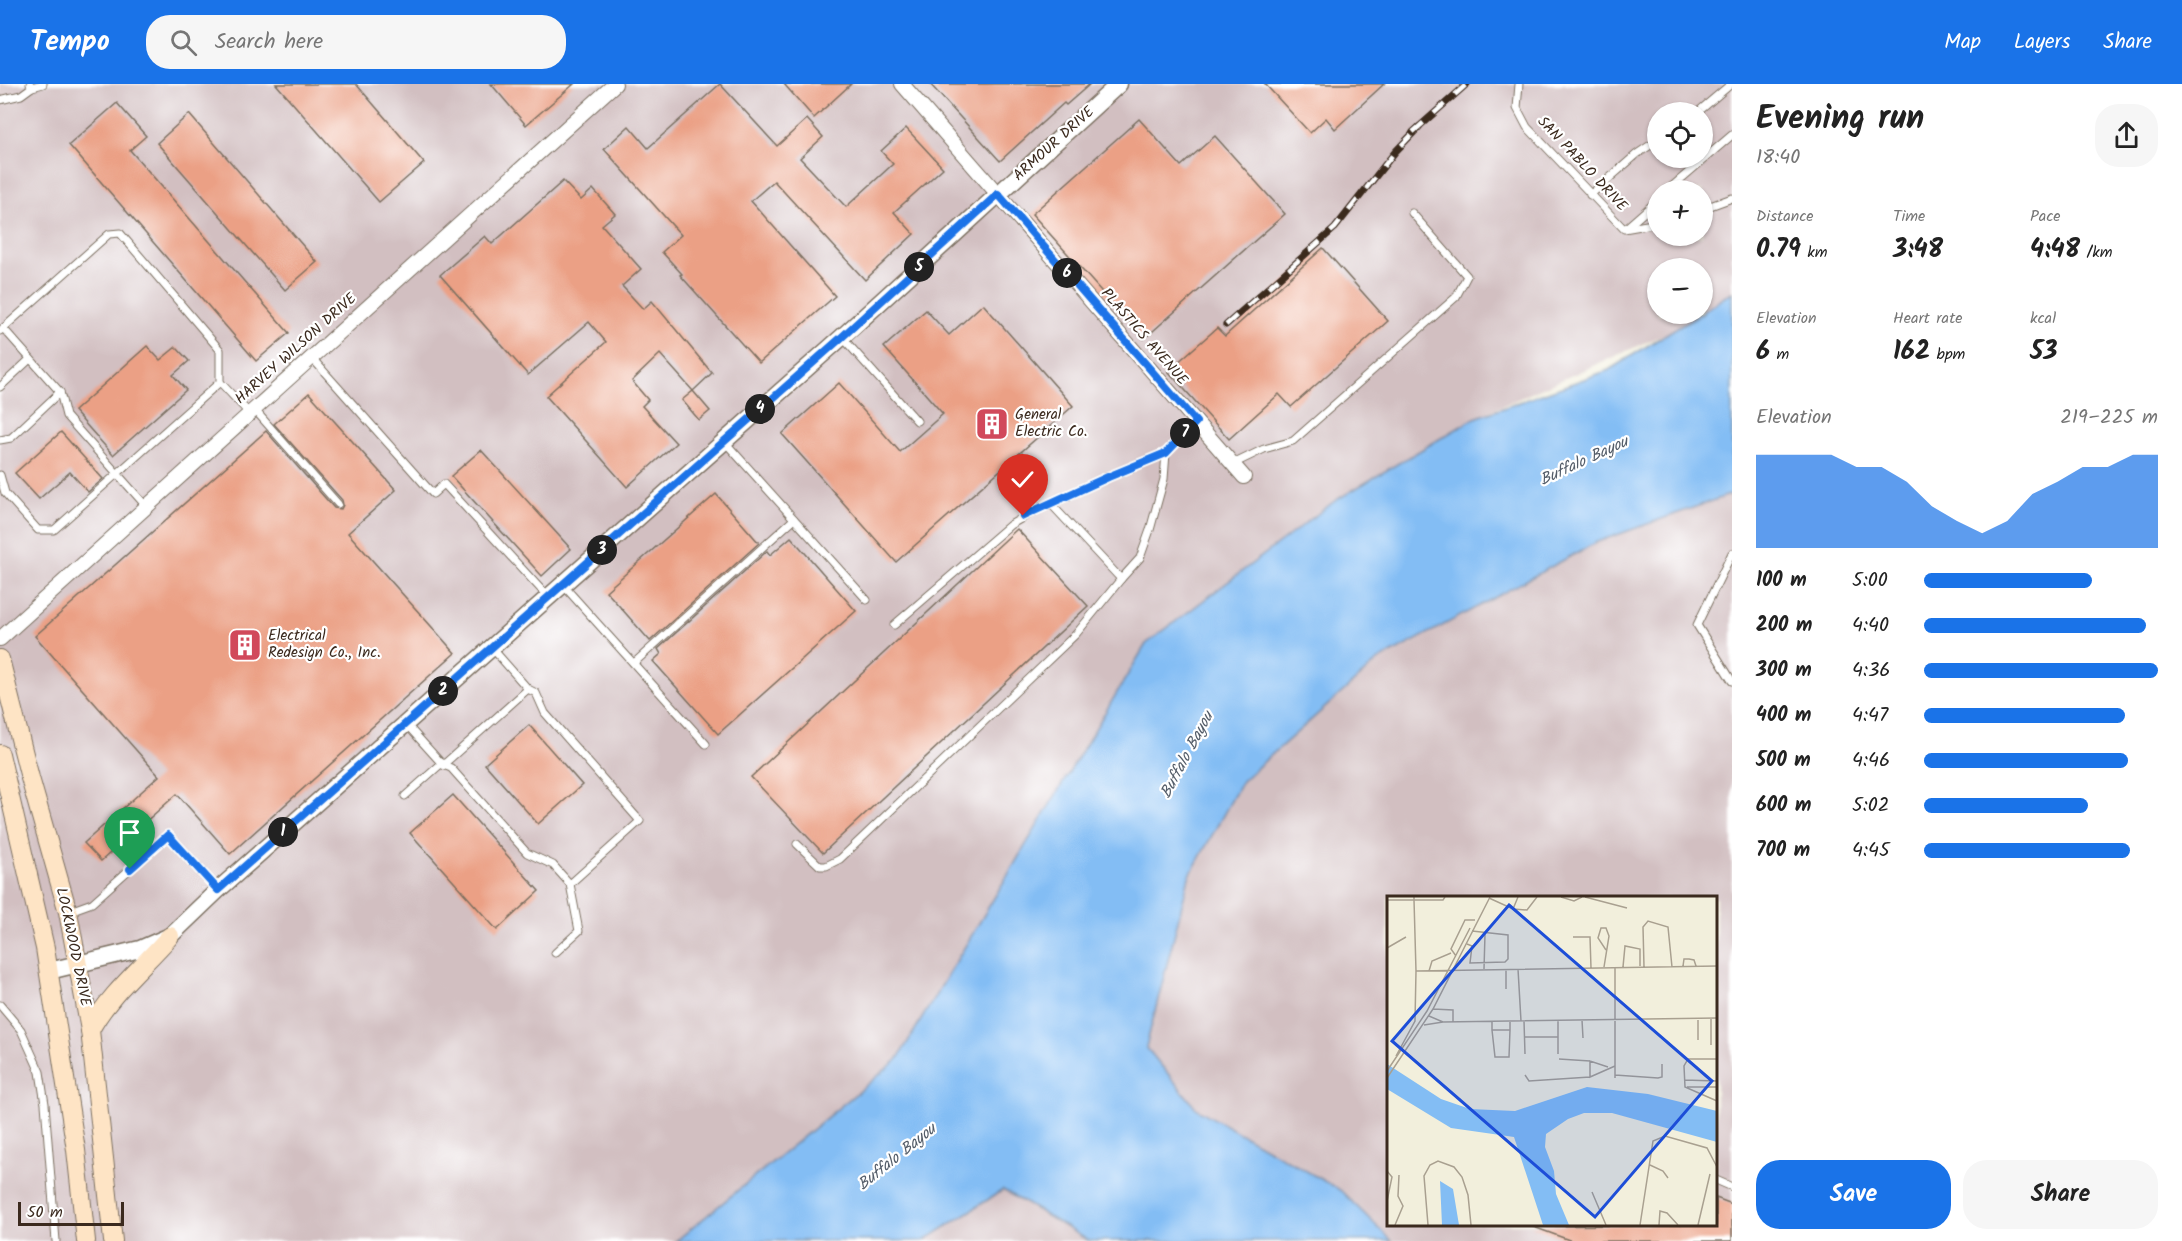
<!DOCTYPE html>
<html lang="en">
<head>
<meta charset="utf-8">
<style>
  :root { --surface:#fff; --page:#f6f6f6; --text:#222; --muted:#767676; --accent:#1a73e8 }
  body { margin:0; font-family:Kalam,sans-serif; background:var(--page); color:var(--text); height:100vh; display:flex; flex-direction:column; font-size:22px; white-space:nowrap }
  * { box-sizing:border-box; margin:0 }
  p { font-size:20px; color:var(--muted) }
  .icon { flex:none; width:33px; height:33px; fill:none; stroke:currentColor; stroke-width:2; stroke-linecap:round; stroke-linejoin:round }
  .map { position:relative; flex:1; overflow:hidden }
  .panel { display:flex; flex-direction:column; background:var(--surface); width:450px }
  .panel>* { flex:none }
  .buttons { position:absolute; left:1647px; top:18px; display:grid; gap:12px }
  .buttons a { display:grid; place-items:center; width:66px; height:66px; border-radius:50%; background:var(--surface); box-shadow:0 2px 4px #0004; font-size:30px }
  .scale { position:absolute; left:18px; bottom:15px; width:106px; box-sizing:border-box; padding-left:6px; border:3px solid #3b2a1e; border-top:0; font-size:16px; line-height:21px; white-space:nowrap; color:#3b2a1e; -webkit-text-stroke:4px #fff; paint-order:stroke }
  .pin { position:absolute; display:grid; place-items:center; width:51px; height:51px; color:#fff; margin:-62px -26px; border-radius:50% 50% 50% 0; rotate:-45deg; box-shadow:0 0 6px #0007 }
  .pin .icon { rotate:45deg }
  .km { position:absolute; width:30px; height:30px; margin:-15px; border-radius:50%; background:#222; color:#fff; font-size:16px; line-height:30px; text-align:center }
  .round { display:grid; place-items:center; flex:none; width:63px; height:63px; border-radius:24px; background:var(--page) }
  .headline { display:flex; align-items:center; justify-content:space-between; height:102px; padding:0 24px }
  h1 { font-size:33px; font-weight:700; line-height:45px }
  .stats { display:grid; grid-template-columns:repeat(3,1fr); gap:9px; height:102px; padding:6px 24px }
  .stats div { display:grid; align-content:center }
  .stats b { font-size:26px; font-weight:700 }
  .stats small { font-size:16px; font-weight:400 }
  .stats p { font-size:16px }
  .chart { height:168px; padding:12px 24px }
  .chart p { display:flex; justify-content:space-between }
  .chart svg { width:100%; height:108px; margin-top:6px; fill:var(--accent); opacity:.7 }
  .action { display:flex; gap:12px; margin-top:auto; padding:12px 24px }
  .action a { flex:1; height:69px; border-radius:24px; background:var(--accent); color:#fff; font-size:24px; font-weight:700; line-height:69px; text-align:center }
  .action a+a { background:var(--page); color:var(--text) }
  ul { padding:0 24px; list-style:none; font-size:20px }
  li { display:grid; grid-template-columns:96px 72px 1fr; align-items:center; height:45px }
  li i { height:15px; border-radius:8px; background:var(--accent) }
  header { display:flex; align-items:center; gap:36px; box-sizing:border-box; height:84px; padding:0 30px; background:var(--accent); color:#fff }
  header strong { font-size:28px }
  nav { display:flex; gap:33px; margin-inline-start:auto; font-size:21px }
  .search { width:420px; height:54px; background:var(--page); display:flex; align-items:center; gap:15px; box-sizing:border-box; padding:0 21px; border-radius:24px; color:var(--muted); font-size:22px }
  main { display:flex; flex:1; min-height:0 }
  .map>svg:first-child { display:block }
  .industrial { fill:#d2bfc1; fill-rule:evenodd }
  .water { fill:#83bdf4; stroke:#5f7489; stroke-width:1.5 }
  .building { fill:#eba085 }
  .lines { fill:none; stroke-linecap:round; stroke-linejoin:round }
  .service-casing { stroke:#7b6f60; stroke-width:9 }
  .minor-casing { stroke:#7b6f60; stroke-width:16 }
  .tertiary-casing { stroke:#7b6f60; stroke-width:19 }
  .secondary-casing { stroke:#7b6f60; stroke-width:20 }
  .service { stroke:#fff; stroke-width:7 }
  .minor { stroke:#fff; stroke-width:14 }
  .tertiary { stroke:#fff; stroke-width:16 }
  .secondary { stroke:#fee4c5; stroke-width:18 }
  .rail-casing { stroke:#3b2a1e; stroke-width:7 }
  .rail { stroke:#fff; stroke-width:4.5; stroke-dasharray:14; stroke-linecap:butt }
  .route-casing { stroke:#fff; stroke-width:12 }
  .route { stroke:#1a73e8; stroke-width:8 }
  .labels { text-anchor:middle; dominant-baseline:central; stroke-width:4.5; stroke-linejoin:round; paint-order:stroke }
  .street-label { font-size:15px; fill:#3b2a1e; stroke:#fff }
  .poi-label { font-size:15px; fill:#3b2a1e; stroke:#fff; text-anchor:start }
  .water-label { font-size:16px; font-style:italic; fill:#545d69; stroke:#fff }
  .inset-road { fill:none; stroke:#a9a090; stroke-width:1.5 }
  .view { fill:#1d4ed8; fill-opacity:0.15; stroke:#1d4ed8; stroke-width:3 }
  .inset-edge { fill:none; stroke:#3b2a1e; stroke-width:3 }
</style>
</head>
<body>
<header>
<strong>Tempo</strong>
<div class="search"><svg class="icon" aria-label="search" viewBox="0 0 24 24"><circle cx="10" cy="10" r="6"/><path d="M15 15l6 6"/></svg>Search here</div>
<nav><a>Map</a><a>Layers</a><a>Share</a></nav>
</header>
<main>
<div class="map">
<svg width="1732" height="1157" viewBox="0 0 1732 1157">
  <rect width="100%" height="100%" fill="#fff"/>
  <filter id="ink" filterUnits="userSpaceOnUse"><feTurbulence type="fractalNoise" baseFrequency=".0167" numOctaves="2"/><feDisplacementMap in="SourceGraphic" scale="12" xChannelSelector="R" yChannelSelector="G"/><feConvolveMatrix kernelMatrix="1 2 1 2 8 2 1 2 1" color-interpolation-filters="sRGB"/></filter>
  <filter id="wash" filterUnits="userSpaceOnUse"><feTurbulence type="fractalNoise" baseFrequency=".008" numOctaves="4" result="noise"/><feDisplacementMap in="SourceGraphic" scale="24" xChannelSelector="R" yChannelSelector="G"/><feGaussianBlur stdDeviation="1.35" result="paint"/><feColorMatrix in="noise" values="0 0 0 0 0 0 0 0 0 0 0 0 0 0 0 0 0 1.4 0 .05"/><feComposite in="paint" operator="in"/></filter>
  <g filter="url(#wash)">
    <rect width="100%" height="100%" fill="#f2efdc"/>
    <!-- industrial -->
    <g class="industrial">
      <path d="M 0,0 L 1732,0 L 1732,213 L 1702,229 L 1702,184 L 1658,184 L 1658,230 L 1702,230 L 1665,250 L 1475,334 L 1336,416 L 1146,560 L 897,976 L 676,1157 L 0,1157 ZM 1658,28 L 1702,28 L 1702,74 L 1658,74 ZM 1658,106 L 1702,106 L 1702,152 L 1658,152 Z"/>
      <path d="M 1732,410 L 1732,1157 L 1392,1157 L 1340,1106 L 1197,1025 L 1145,963 L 1189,793 L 1242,697 L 1379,576 L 1597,458 ZM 1388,814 L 1716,814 L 1716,1140 L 1388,1140 Z"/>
      <path d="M 1003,1105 L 1089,1157 L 924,1157 Z"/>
    </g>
    <!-- water -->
    <path class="water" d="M 1732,208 L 1732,410 L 1597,458 L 1379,576 L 1242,697 L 1189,793 L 1146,963 L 1197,1025 L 1340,1106 L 1392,1157 L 1089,1157 L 1003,1106 L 924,1157 L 676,1157 L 897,976 L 1146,560 L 1336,416 L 1475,334 L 1609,286 L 1698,230 L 1702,230 L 1703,227 Z"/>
    <g id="blocks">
      <!-- building -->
      <g class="building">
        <path d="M 276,0 L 356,0 L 424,79 L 379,118 Z"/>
        <path d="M 491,0 L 574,0 L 526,41 Z"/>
        <path d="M 720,0 L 777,62 L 807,35 L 823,53 L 800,74 L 846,123 L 893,80 L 881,67 L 906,44 L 943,84 L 894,128 L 914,150 L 865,196 L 774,97 L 751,117 L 835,212 L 759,279 L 680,191 L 682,190 L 662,168 L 681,151 L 604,65 L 629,42 L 648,64 Z"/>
        <path d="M 784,0 L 851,0 L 814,34 Z"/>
        <path d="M 930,0 L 1090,0 L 1066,21 L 1064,19 L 1000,77 Z"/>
        <path d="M 1265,0 L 1384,0 L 1335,45 L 1326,34 L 1310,49 Z"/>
        <path d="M 117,19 L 146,52 L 130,66 L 289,249 L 256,277 L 69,61 Z"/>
        <path d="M 189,30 L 317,178 L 285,206 L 157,59 Z"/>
        <path d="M 1139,35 L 1181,82 L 1215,52 L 1285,130 L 1144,255 L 1032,130 Z"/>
        <path d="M 563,97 L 581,116 L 593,105 L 615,130 L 602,141 L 641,185 L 622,202 L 643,225 L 652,217 L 712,289 L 693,307 L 660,270 L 632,297 L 648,316 L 642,322 L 676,359 L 627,403 L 546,312 L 606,258 L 589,238 L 528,291 L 440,191 L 485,152 L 492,160 Z"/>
        <path d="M 1323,164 L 1388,237 L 1291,323 L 1279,310 L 1229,355 L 1168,287 L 1217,244 L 1225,252 Z"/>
        <path d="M 983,220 L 1073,322 L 896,478 L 782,350 L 839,299 L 900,368 L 943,330 L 884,263 L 926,226 L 949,251 Z"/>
        <path d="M 147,262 L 160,276 L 176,263 L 189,277 L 173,291 L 186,306 L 113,371 L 74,327 Z"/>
        <path d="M 693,307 L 710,327 L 699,336 L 682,316 Z"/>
        <path d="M 309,309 L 396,406 L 348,449 L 455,569 L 230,770 L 177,710 L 101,777 L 84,759 L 159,692 L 35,552 L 266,347 L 334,424 L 341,425 L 343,421 L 342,416 L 274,340 Z"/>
        <path d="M 61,348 L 103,395 L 88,408 L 70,388 L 39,415 L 15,389 Z"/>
        <path d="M 481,366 L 571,465 L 542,492 L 451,392 Z"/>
        <path d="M 716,410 L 759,459 L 650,557 L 606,507 Z"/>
        <path d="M 1017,445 L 1088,522 L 823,769 L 751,693 Z"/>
        <path d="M 791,453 L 856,527 L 718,650 L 653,577 L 661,570 L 658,565 L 767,467 L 770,471 Z"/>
        <path d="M 529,641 L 582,701 L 538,740 L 485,680 Z"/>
        <path d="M 453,711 L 539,807 L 497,846 L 410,749 Z"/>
        <path d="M 1716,1114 L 1732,1120 L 1732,1157 L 1572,1157 L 1531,1142 L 1716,1140 Z"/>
      </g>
    </g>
  </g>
  <g filter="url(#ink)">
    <use href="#blocks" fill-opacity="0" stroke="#7b6f60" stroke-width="1.5"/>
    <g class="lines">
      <defs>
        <g id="service">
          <path d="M 1519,0 L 1517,24 L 1527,43 L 1624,145 L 1658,139"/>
          <path d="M 32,3 L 43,0"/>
          <path d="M 0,16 L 21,11 L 32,3 L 30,0"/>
          <path d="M 1698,28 L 1731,0"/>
          <path d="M 1668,106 L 1732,51"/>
          <path d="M 1590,111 L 1637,70 L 1658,56"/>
          <path d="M 1702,125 L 1732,114"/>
          <path d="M 1626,144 L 1658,116"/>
          <path d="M 3,244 L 60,308 L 66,332 L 146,422"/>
          <path d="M 0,247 L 109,150 L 120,149 L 220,266 L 220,298 L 54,446 L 38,446 L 5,409 L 0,391"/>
          <path d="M 842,253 L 917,337"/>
          <path d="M 311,273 L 433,410 L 444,400 L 548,513"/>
          <path d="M 220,298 L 249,329"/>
          <path d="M 0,303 L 30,275"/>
          <path d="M 254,325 L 338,420"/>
          <path d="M 0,356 L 11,354 L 60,308"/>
          <path d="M 724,357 L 867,516"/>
          <path d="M 1166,369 L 1108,393 L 1051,420 L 1121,495 L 1140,474 L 1150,446 L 1164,395 L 1166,369 L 1196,338"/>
          <path d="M 1233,380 L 1264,365 L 1293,357 L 1456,213 L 1467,192 L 1412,129"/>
          <path d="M 1732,469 L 1697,541 L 1732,597"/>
          <path d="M 563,501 L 706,660"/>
          <path d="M 894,541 L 1010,441 L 1043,422 L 1051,420"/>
          <path d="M 634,579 L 794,435"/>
          <path d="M 406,640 L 443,681 L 528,605 L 492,564"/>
          <path d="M 443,681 L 451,684 L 459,693 L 527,769 L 553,781 L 570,800 L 640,737 L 545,629 L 536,609 L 528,605"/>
          <path d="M 405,712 L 442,679"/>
          <path d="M 797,760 L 820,782 L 826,782 L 840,775 L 1076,550 L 1121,495"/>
          <path d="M 70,827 L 92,819 L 168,751 L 218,806"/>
          <path d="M 555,869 L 579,847 L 570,800"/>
          <path d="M 0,921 L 21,946 L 40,988 L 45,1020 L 56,1157"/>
          <path d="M 1716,1096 L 1732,1103"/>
        </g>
        <g id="minor">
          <path d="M 902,0 L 1244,393"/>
          <path d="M 0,555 L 615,0"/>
        </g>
        <path id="tertiary" d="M 49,887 L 140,865 L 170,852 L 218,806 L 842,253 L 1119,0"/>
        <g id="secondary">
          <path d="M 0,575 L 30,694 L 68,828 L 90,946 L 113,1157"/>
          <path d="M 0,670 L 45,864 L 76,1066 L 86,1157"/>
          <path d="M 90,946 C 110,909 143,883 170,852"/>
        </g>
      </defs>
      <!-- service casing -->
      <use href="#service" class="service-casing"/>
      <!-- minor casing -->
      <use href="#minor" class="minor-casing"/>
      <!-- tertiary casing -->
      <use href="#tertiary" class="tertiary-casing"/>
      <!-- secondary casing -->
      <use href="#secondary" class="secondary-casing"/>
      <!-- service -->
      <use href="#service" class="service"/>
      <!-- minor -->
      <use href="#minor" class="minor"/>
      <!-- tertiary -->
      <use href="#tertiary" class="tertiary"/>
      <!-- secondary -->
      <use href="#secondary" class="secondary"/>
      <defs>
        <g id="rail">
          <path d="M 1413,48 L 1467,0"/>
          <path d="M 1226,241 L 1335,144 L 1395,68 L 1419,43"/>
        </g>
      </defs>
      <!-- rail casing -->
      <use href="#rail" class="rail-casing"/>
      <!-- rail -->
      <use href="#rail" class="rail"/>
    </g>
  </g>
  <g class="lines" filter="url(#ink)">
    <defs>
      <path id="route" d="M 130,785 L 168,751 L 218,806 L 842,253 L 998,110 L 1196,338 L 1166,369 L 1108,393 L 1023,432"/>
    </defs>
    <!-- route casing -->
    <use href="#route" class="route-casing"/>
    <!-- route -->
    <use href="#route" class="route"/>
  </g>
  <!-- icons -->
  <defs>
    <symbol id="building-square" viewBox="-11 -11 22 22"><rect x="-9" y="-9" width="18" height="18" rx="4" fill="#d1495b" stroke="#fff"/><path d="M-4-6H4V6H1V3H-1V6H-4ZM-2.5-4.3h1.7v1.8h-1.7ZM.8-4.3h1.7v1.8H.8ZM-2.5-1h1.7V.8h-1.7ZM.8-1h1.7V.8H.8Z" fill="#fff"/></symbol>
  </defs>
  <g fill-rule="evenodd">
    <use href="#building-square" x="973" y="321" width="38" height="38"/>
    <use href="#building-square" x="226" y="542" width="38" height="38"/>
  </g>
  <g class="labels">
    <!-- street labels -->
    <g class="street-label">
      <text transform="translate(1054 60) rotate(-42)">ARMOUR DRIVE</text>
      <text transform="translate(1582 80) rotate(47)">SAN PABLO DRIVE</text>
      <text transform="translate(1144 253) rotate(49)">PLASTICS AVENUE</text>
      <text transform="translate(296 265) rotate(-42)">HARVEY WILSON DRIVE</text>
      <text transform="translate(73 863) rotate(78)">LOCKWOOD DRIVE</text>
    </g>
    <!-- poi labels -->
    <g class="poi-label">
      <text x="1015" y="331">General<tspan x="1015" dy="17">Electric Co.</tspan></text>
      <text x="268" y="552">Electrical<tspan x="268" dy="17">Redesign Co., Inc.</tspan></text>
    </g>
    <!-- water labels -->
    <g class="water-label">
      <text transform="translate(1584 377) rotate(-25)">Buffalo Bayou</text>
      <text transform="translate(1187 671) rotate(-62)">Buffalo Bayou</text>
      <text transform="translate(897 1073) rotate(-39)">Buffalo Bayou</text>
    </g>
  </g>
  <!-- overview -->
  <g transform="translate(1387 812)">
    <rect width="330" height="330" fill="#f2efdc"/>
    <path d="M 0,168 L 54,203 L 83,213 L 128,215 L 200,191 L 261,198 L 330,215 L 330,246 L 225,217 L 197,217 L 181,223 L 159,238 L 158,251 L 167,275 L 169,298 L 182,329 L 156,329 L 127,241 L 64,232 L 0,193 ZM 53,285 L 66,293 L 72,329 L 55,329 Z" fill="#83bdf4"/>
    <path class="inset-road" d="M 27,1 L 27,4 L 56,4 L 58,1M 174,1 L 187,5 L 195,1M 198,1 L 240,12M 102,2 L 126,13 L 131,1M 0,4 L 27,4 L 29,75 L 330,70M 126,13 L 140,14 L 150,1M 186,41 L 203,41 L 204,72M 80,48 L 85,50 L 83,67 L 118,66 L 121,63 L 121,39 L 85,35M 0,52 L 19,41M 69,60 L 64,53 L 78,24 L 88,24M 296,70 L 297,63 L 302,63 L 307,64 L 309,70M 217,71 L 222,40 L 219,32 L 214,32 L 211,42 L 219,54M 228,71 L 228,182M 236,71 L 238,50 L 253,53 L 253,70M 257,71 L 256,31 L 261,25 L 281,31 L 285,71M 97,73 L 98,38M 119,73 L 119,93M 131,73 L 134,125M 42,75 L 45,65 L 64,57M 46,113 L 66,114 L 66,126M 42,120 L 56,126 L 330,122M 311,122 L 311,144M 324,122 L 324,149M 195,124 L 196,142M 105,125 L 105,134 L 123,134 L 123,126M 137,125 L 138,158M 171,125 L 171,158M 37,129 L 56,126M 105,134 L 108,161 L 122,161 L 123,134M 138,141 L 171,141M 9,160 L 28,125 L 29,75M 172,163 L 203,165M 330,163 L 301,163 L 297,170 L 298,191 L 330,205M 221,171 L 203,165 L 203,181 L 228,170M 0,175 L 40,115 L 83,32M 138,179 L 142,185 L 203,181M 228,179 L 271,182 L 275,181 L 275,168M 0,182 L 46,113 L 103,1M 297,184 L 330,185M 300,191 L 330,191M 263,269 L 276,275 L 281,282M 0,275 L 5,281 L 0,305M 205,296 L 219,329M 8,329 L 16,310 L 11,300 L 12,279M 41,329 L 37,280 L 43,269 L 51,265 L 67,271 L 75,281 L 81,299 L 84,329M 253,329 L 266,245 L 278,240 L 320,252 L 330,271M 272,329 L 273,315 L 280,317 L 291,329M 311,329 L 323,278"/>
    <path class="view" d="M 122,9 L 325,185 L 208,321 L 5,145 Z"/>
    <rect width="330" height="330" class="inset-edge"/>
  </g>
</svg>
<div class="buttons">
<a><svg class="icon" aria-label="locate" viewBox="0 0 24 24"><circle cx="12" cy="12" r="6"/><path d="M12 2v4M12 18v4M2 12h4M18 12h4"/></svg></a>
<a>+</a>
<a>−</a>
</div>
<div class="scale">50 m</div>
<div class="pin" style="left:130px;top:785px;background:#1e9e55"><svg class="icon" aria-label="arrive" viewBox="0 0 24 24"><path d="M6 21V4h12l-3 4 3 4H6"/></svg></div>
<div class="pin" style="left:1023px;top:432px;background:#d93025"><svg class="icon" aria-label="check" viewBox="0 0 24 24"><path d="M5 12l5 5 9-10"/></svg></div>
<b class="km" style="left:283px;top:748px">1</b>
<b class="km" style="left:443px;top:607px">2</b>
<b class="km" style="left:602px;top:466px">3</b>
<b class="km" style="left:760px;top:325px">4</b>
<b class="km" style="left:919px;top:183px">5</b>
<b class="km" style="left:1067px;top:189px">6</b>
<b class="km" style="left:1185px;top:349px">7</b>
</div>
<section class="panel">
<div class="headline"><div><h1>Evening run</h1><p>18:40</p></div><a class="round"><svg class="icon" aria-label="share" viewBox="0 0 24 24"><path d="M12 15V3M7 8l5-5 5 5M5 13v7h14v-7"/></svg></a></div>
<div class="stats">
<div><p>Distance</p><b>0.79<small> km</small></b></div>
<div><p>Time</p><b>3:48</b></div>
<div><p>Pace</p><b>4:48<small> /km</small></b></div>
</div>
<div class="stats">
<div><p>Elevation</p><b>6<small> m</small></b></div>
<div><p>Heart rate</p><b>162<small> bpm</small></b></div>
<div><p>kcal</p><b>53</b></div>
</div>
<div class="chart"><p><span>Elevation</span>219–225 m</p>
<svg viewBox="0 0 160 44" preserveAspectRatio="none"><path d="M0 44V6L10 6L20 6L30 6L40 11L50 11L60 17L70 27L80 33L90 38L100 33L110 22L120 17L130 11L140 11L150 6L160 6V44z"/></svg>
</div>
<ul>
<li><b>100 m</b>5:00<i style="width:72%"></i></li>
<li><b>200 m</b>4:40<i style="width:95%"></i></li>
<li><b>300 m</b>4:36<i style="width:100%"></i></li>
<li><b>400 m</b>4:47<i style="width:86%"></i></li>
<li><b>500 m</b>4:46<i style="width:87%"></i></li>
<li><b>600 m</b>5:02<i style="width:70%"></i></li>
<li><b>700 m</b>4:45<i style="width:88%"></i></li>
</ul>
<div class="action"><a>Save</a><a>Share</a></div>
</section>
</main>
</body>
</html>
